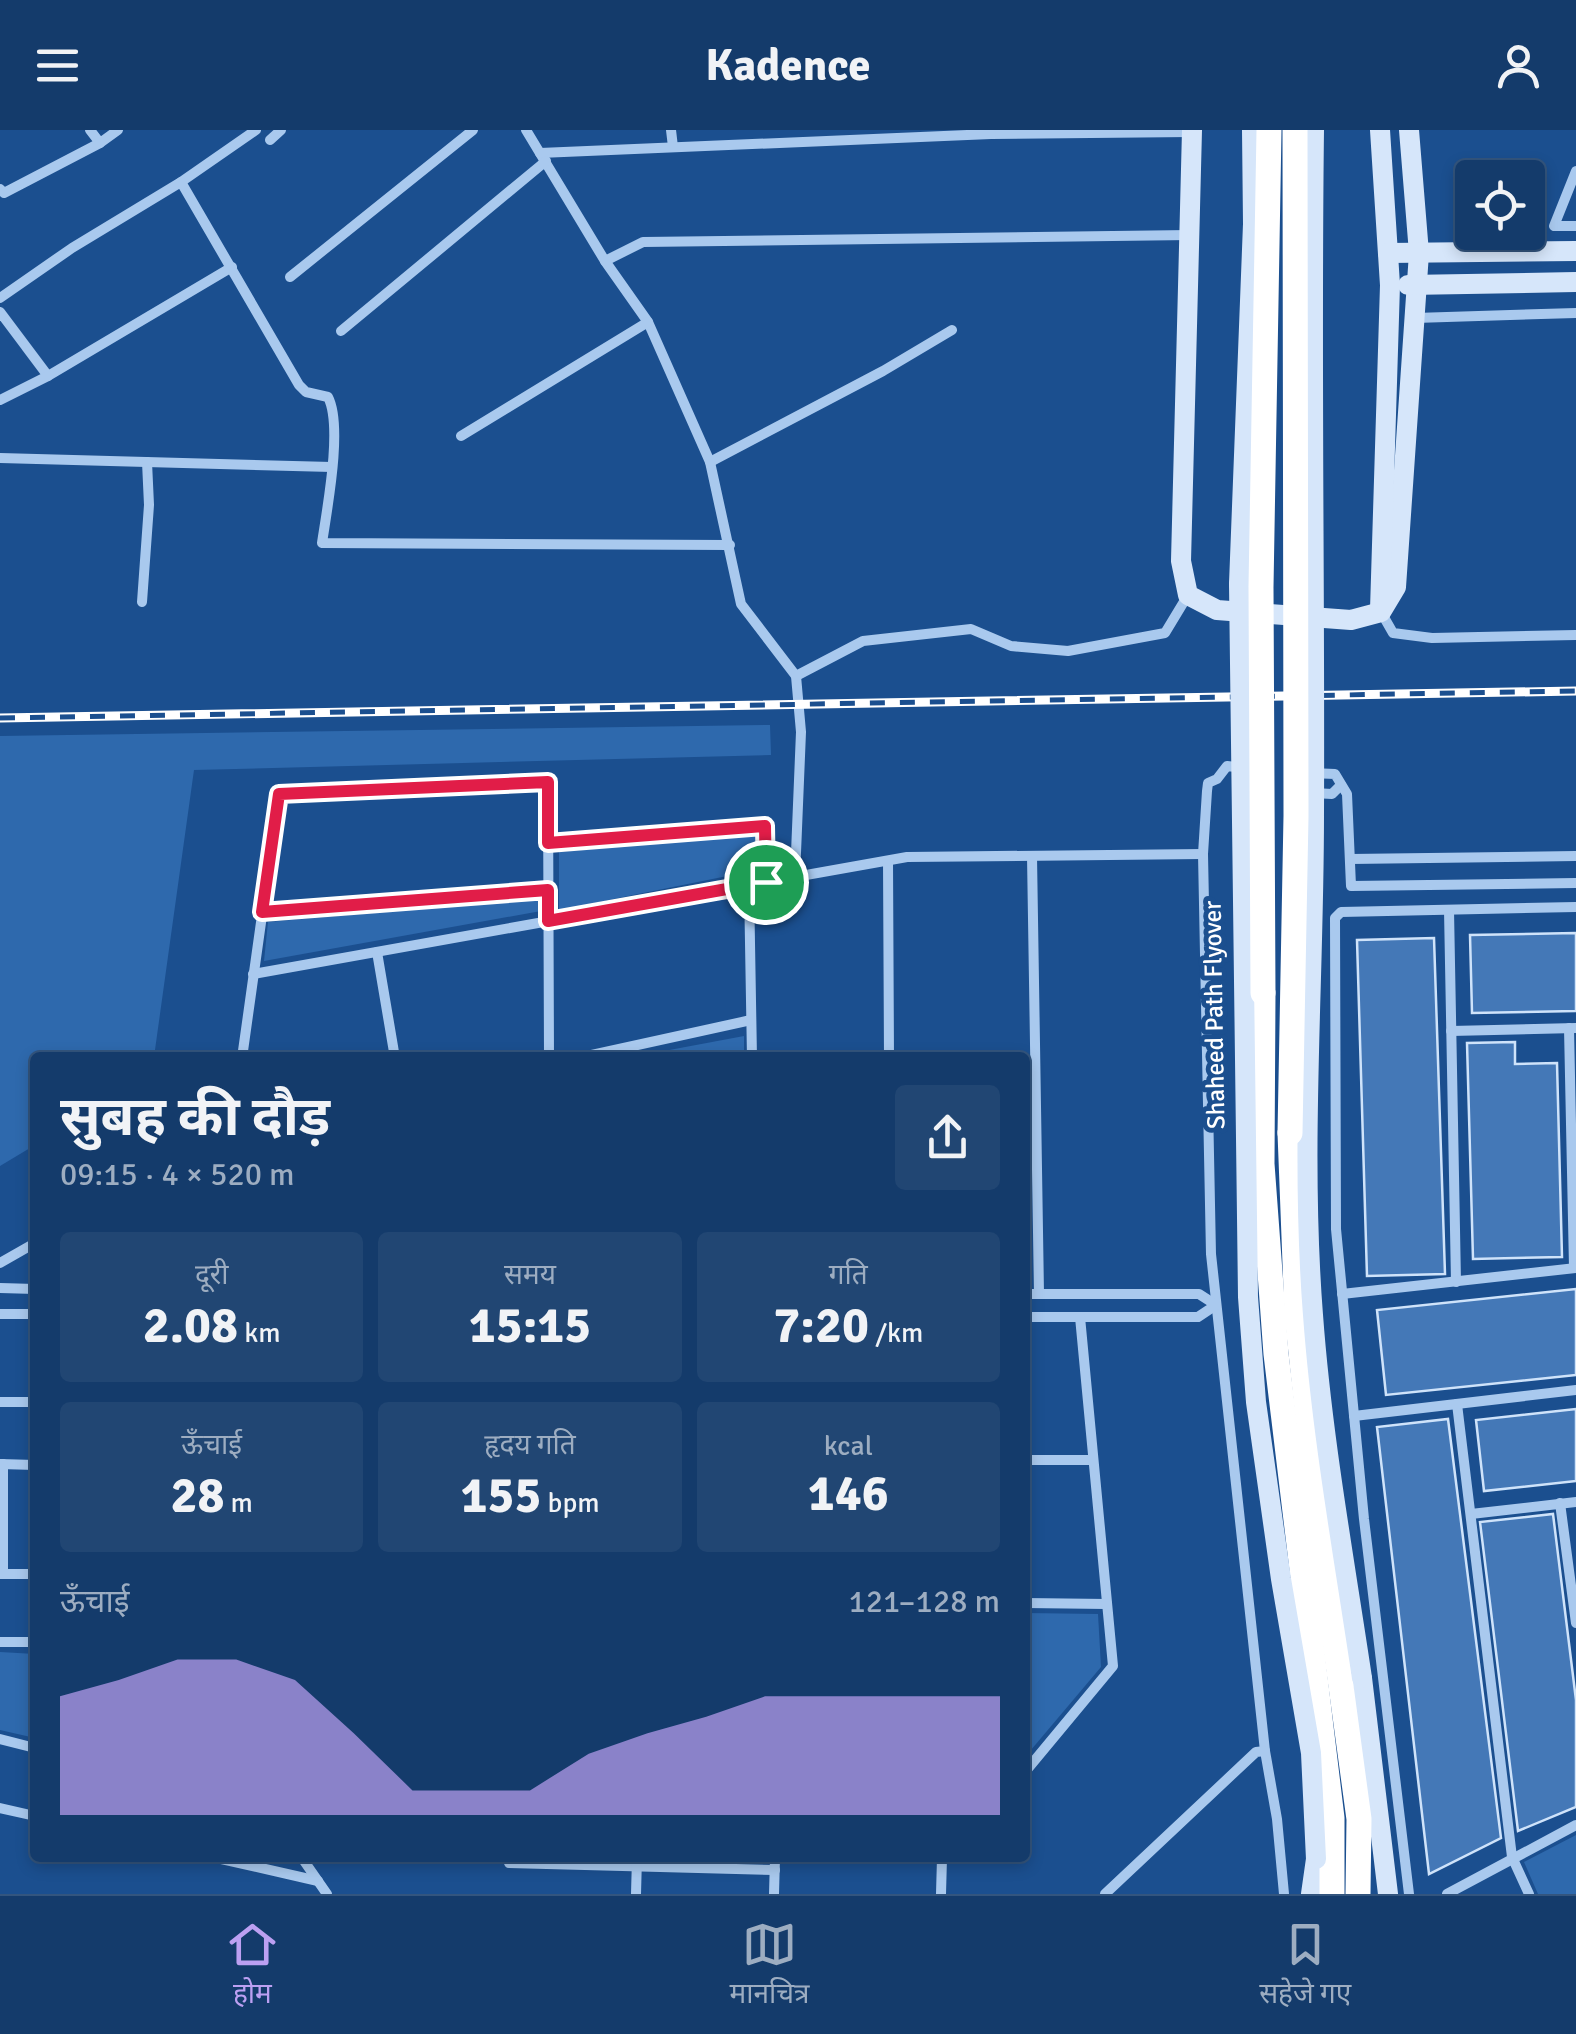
<!DOCTYPE html>
<html lang="hi">
<head>
<meta charset="utf-8">
<style>
  :root { --surface:#143b6b; --page:#214673; --text:#f1f3f6; --muted:#9dadc1; --line:#33557e; --accent:#bca0f2 }
  body { margin:0; font-family:Signika,"Noto Sans Devanagari",sans-serif; background:var(--page); color:var(--text); height:100vh; display:flex; flex-direction:column; font-size:38px; white-space:nowrap }
  * { box-sizing:border-box; margin:0 }
  p { font-size:32px; color:var(--muted) }
  .icon { flex:none; width:55px; height:55px; fill:none; stroke:currentColor; stroke-width:2; stroke-linecap:round; stroke-linejoin:round }
  .map { position:relative; flex:1; overflow:hidden }
  .details { position:absolute; left:30px; top:922px; width:1000px; height:810px; display:flex; flex-direction:column; background:var(--surface); border-radius:10px; box-shadow:0 5px 15px #0003,0 0 0 2px var(--line) }
  .details>* { flex:none }
  .buttons { position:absolute; left:1455px; top:30px; display:grid; gap:20px }
  .buttons a { display:grid; place-items:center; width:90px; height:90px; border-radius:10px; background:var(--surface); box-shadow:0 5px 15px #0003,0 0 0 2px var(--line); font-size:50px }
  .pin { position:absolute; display:grid; place-items:center; width:85px; height:85px; color:#fff; margin:-42px; border:5px solid #fff; border-radius:50%; box-shadow:0 2px 10px #0007 }
  .round { display:grid; place-items:center; flex:none; width:105px; height:105px; border-radius:10px; background:var(--page) }
  .head { display:flex; align-items:center; justify-content:space-between; height:170px; padding:0 30px }
  h1 { font-size:55px; font-weight:700; line-height:75px }
  .metrics { display:grid; grid-template-columns:repeat(3,1fr); gap:15px; height:170px; padding:10px 30px }
  .metrics div { display:grid; align-content:center; border-radius:10px; background:var(--page); text-align:center }
  .metrics b { font-size:50px; font-weight:700 }
  .metrics small { font-size:28px; font-weight:400 }
  .metrics p { font-size:28px }
  .chart { height:280px; padding:20px 30px }
  .chart p { display:flex; justify-content:space-between }
  .chart svg { width:100%; height:180px; margin-top:10px; fill:var(--accent); opacity:.7 }
  header { display:flex; justify-content:space-between; align-items:center; height:130px; padding:0 30px; background:var(--surface); font-size:45px; font-weight:700 }
  .tab-bar { display:flex; justify-content:space-around; align-items:center; height:140px; border-top:2px solid var(--line); background:var(--surface); font-size:28px; color:var(--muted) }
  .tab-bar a { display:grid; justify-items:center; gap:5px }
  .tab-bar .on { color:var(--accent) }
  .map>svg:first-child { display:block }
  .green { fill:#2e69ad }
  .building { fill:#4478b7; stroke:#cfe3fa; stroke-width:2.5 }
  .lines { fill:none; stroke-linecap:round; stroke-linejoin:round }
  .street { stroke:#a9c9ee; stroke-width:10 }
  .secondary { stroke:#d6e6fa; stroke-width:20 }
  .highway { stroke:#fff; stroke-width:25 }
  .rail-casing { stroke:#fff; stroke-width:9 }
  .rail { stroke:#1b4f8f; stroke-width:5; stroke-dasharray:15; stroke-linecap:butt }
  .secondary-bridge { stroke:#d6e6fa; stroke-width:20 }
  .highway-bridge { stroke:#fff; stroke-width:25 }
  .route-casing { stroke:#fff; stroke-width:20 }
  .route { stroke:#e11d48; stroke-width:12 }
  .labels { text-anchor:middle; dominant-baseline:central; stroke-width:10; stroke-linejoin:round; paint-order:stroke }
  .street-label { font-size:25px; fill:#fff; stroke:#1b4f8f }
</style>
</head>
<body>
<header><svg class="icon" aria-label="menu" viewBox="0 0 24 24"><path d="M4 6h16M4 12h16M4 18h16"/></svg>Kadence<svg class="icon" aria-label="person" viewBox="0 0 24 24"><circle cx="12" cy="8" r="4"/><path d="M4 21q1-7 8-7t8 7"/></svg></header>
<div class="map">
<svg width="1576" height="1764" viewBox="0 0 1576 1764">
  <rect width="100%" height="100%" fill="#1b4f8f"/>
  <!-- green -->
  <g class="green">
    <path d="M 770,595 L 771,625 L 194,640 L 154,927 L 35,928 L 35,1015 L 0,1036 L 0,606 Z"/>
    <path d="M 757,704 L 757,740 L 559,780 L 559,722 Z"/>
    <path d="M 541,769 L 541,781 L 264,831 L 268,792 Z"/>
    <path d="M 744,906 L 744,927 L 632,927 Z"/>
    <path d="M 1025,1483 L 1098,1484 L 1101,1537 L 1025,1627 Z"/>
    <path d="M 0,1522 L 35,1524 L 35,1608 L 0,1600 Z"/>
    <path d="M 1576,1705 L 1576,1764 L 1538,1764 L 1524,1732 Z"/>
  </g>
  <!-- building -->
  <g class="building">
    <path d="M 1576,803 L 1576,881 L 1472,883 L 1470,805 Z"/>
    <path d="M 1434,808 L 1445,1144 L 1367,1146 L 1357,810 Z"/>
    <path d="M 1515,912 L 1515,934 L 1557,933 L 1562,1127 L 1473,1129 L 1467,913 Z"/>
    <path d="M 1576,1159 L 1576,1245 L 1386,1265 L 1377,1180 Z"/>
    <path d="M 1576,1279 L 1576,1351 L 1484,1361 L 1476,1290 Z"/>
    <path d="M 1448,1289 L 1501,1708 L 1429,1744 L 1377,1297 Z"/>
    <path d="M 1553,1384 L 1576,1570 L 1576,1677 L 1518,1701 L 1480,1392 Z"/>
  </g>
  <g class="lines">
    <!-- street -->
    <g class="street">
      <path d="M 90,0 L 100,13 L 118,0"/>
      <path d="M 526,0 L 605,131 L 648,192 L 710,332 L 741,474 L 796,546 L 801,602 L 795,747"/>
      <path d="M 671,0 L 673,17"/>
      <path d="M 991,1 L 991,4 L 1191,2"/>
      <path d="M 270,10 L 281,0"/>
      <path d="M 540,23 L 991,4"/>
      <path d="M 1576,41 L 1554,96 L 1576,96"/>
      <path d="M 181,52 L 256,0"/>
      <path d="M 0,59 L 4,63 L 100,13"/>
      <path d="M 605,131 L 643,112 L 1190,105"/>
      <path d="M 290,147 L 473,0"/>
      <path d="M 0,168 L 72,118 L 181,52 L 299,255 L 306,262 L 328,267 C 343,296 327,379 322,413 L 730,415"/>
      <path d="M 0,182 L 48,246"/>
      <path d="M 1415,188 L 1576,183"/>
      <path d="M 341,201 L 546,31"/>
      <path d="M 0,270 L 48,246 L 232,137"/>
      <path d="M 461,306 L 648,192"/>
      <path d="M 0,328 L 332,337"/>
      <path d="M 710,332 L 883,241 L 952,200"/>
      <path d="M 142,472 L 149,375 L 147,332"/>
      <path d="M 1381,482 L 1393,503 L 1432,508 L 1576,505"/>
      <path d="M 796,546 L 863,511 L 971,499 L 1011,516 L 1068,521 L 1165,503 L 1188,465"/>
      <path d="M 1245,638 L 1227,636 L 1217,649 L 1208,653 L 1207,661 L 1203,724 L 1211,1124 L 1265,1621 L 1277,1689 L 1284,1764"/>
      <path d="M 1311,643 L 1335,644 L 1347,664 L 1351,756 L 1576,753"/>
      <path d="M 1314,663 L 1332,664 L 1341,655"/>
      <path d="M 548,713 L 765,696 L 767,752"/>
      <path d="M 1032,726 L 1039,1164"/>
      <path d="M 1350,729 L 1576,726"/>
      <path d="M 888,731 L 889,928"/>
      <path d="M 749,755 L 752,928"/>
      <path d="M 1449,780 L 1456,1152"/>
      <path d="M 262,782 L 548,760"/>
      <path d="M 377,822 L 395,928"/>
      <path d="M 253,844 L 907,727 L 1203,724"/>
      <path d="M 1569,898 L 1574,1138"/>
      <path d="M 1451,901 L 1576,898"/>
      <path d="M 242,928 L 279,664 L 548,653 L 549,928"/>
      <path d="M 578,928 L 751,890"/>
      <path d="M 0,1133 L 35,1113"/>
      <path d="M 0,1158 L 35,1159"/>
      <path d="M 1025,1164 L 1199,1164 L 1216,1175 L 1198,1187 L 1025,1187"/>
      <path d="M 1342,1164 L 1576,1138"/>
      <path d="M 0,1184 L 35,1184"/>
      <path d="M 0,1272 L 35,1272"/>
      <path d="M 1457,1274 L 1512,1727 L 1529,1764"/>
      <path d="M 1354,1286 L 1576,1260"/>
      <path d="M 1025,1330 L 1093,1330"/>
      <path d="M 0,1334 L 35,1335"/>
      <path d="M 3,1334 L 3,1444"/>
      <path d="M 1560,1373 L 1576,1493"/>
      <path d="M 1471,1384 L 1576,1372"/>
      <path d="M 1,1444 L 35,1444"/>
      <path d="M 1025,1473 L 1107,1474"/>
      <path d="M 0,1512 L 35,1512"/>
      <path d="M 0,1609 L 35,1618"/>
      <path d="M 1025,1642 L 1113,1536 L 1080,1187"/>
      <path d="M 0,1678 L 35,1686"/>
      <path d="M 217,1728 L 318,1751"/>
      <path d="M 302,1728 L 327,1764"/>
      <path d="M 509,1733 L 775,1740"/>
      <path d="M 636,1764 L 637,1728"/>
      <path d="M 774,1764 L 775,1728"/>
      <path d="M 941,1764 L 942,1728"/>
      <path d="M 1105,1764 L 1256,1622 L 1265,1621"/>
      <path d="M 1409,1764 L 1364,1389 L 1336,1099 L 1335,788 L 1341,782 L 1576,777"/>
      <path d="M 1447,1764 L 1576,1695"/>
    </g>
    <!-- secondary -->
    <g class="secondary">
      <path d="M 1192,0 L 1181,431 L 1188,465 L 1217,480 L 1351,490 L 1381,482 L 1396,457 L 1419,123 L 1409,0"/>
      <path d="M 1380,0 L 1390,155 L 1380,480"/>
      <path d="M 1388,123 L 1576,121"/>
      <path d="M 1408,155 L 1576,152"/>
      <path d="M 1239,454 L 1253,94 L 1252,0"/>
      <path d="M 1362,1548 L 1388,1764"/>
      <path d="M 1311,1764 L 1316,1729"/>
    </g>
    <!-- highway -->
    <g class="highway">
      <path d="M 1263,863 L 1262,1034 L 1276,1224 L 1332,1688 L 1332,1764"/>
      <path d="M 1290,1003 L 1297,1185 L 1320,1401 L 1359,1689 L 1358,1764"/>
    </g>
    <defs>
      <path id="rail" d="M 0,588 L 1576,561"/>
    </defs>
    <!-- rail casing -->
    <use href="#rail" class="rail-casing"/>
    <!-- rail -->
    <use href="#rail" class="rail"/>
    <!-- secondary-bridge -->
    <g class="secondary-bridge">
      <path d="M 1314,0 C 1311,229 1315,457 1314,686 C 1314,852 1300,1019 1313,1185 C 1322,1307 1344,1427 1362,1548"/>
      <path d="M 1239,454 L 1248,1167 L 1256,1272 L 1281,1449 L 1311,1623 L 1316,1729"/>
    </g>
    <!-- highway-bridge -->
    <g class="highway-bridge">
      <path d="M 1263,863 L 1261,457 L 1269,0"/>
      <path d="M 1290,1003 L 1296,686 L 1295,0"/>
    </g>
  </g>
  <g class="lines">
    <defs>
      <path id="route" d="M 548,652 L 548,713 L 765,696 L 766,752 L 548,791 L 548,760 L 262,782 L 279,664 Z"/>
    </defs>
    <!-- route casing -->
    <use href="#route" class="route-casing"/>
    <!-- route -->
    <use href="#route" class="route"/>
  </g>
  <g class="labels">
    <!-- street labels -->
    <g class="street-label">
      <text transform="translate(1214 885) rotate(-91)">Shaheed Path Flyover</text>
    </g>
  </g>
</svg>
<div class="buttons">
<a><svg class="icon" aria-label="locate" viewBox="0 0 24 24"><circle cx="12" cy="12" r="6"/><path d="M12 2v4M12 18v4M2 12h4M18 12h4"/></svg></a>
</div>
<div class="pin" style="left:766px;top:752px;background:#1e9e55"><svg class="icon" aria-label="arrive" viewBox="0 0 24 24"><path d="M6 21V4h12l-3 4 3 4H6"/></svg></div>
<section class="details">
<div class="head"><div><h1>सुबह की दौड़</h1><p>09:15 · 4 × 520 m</p></div><a class="round"><svg class="icon" aria-label="share" viewBox="0 0 24 24"><path d="M12 15V3M7 8l5-5 5 5M5 13v7h14v-7"/></svg></a></div>
<div class="metrics">
<div><p>दूरी</p><b>2.08<small> km</small></b></div>
<div><p>समय</p><b>15:15</b></div>
<div><p>गति</p><b>7:20<small> /km</small></b></div>
</div>
<div class="metrics">
<div><p>ऊँचाई</p><b>28<small> m</small></b></div>
<div><p>हृदय गति</p><b>155<small> bpm</small></b></div>
<div><p>kcal</p><b>146</b></div>
</div>
<div class="chart"><p><span>ऊँचाई</span>121–128 m</p>
<svg viewBox="0 0 160 44" preserveAspectRatio="none"><path d="M0 44V15L10 11L20 6L30 6L40 11L50 24L60 38L70 38L80 38L90 29L100 24L110 20L120 15L130 15L140 15L150 15L160 15V44z"/></svg>
</div>
</section>
</div>
<nav class="tab-bar">
<a class="on"><svg class="icon" aria-label="home" viewBox="0 0 24 24"><path d="M3 11l9-7 9 7M6 9v11h12V9"/></svg>होम</a>
<a><svg class="icon" aria-label="map" viewBox="0 0 24 24"><path d="M3 6l6-2 6 2 6-2v14l-6 2-6-2-6 2zM9 4v14M15 6v14"/></svg>मानचित्र</a>
<a><svg class="icon" aria-label="saved" viewBox="0 0 24 24"><path d="M7 4h10v16l-5-4-5 4z"/></svg>सहेजे गए</a>
</nav>
</body>
</html>
